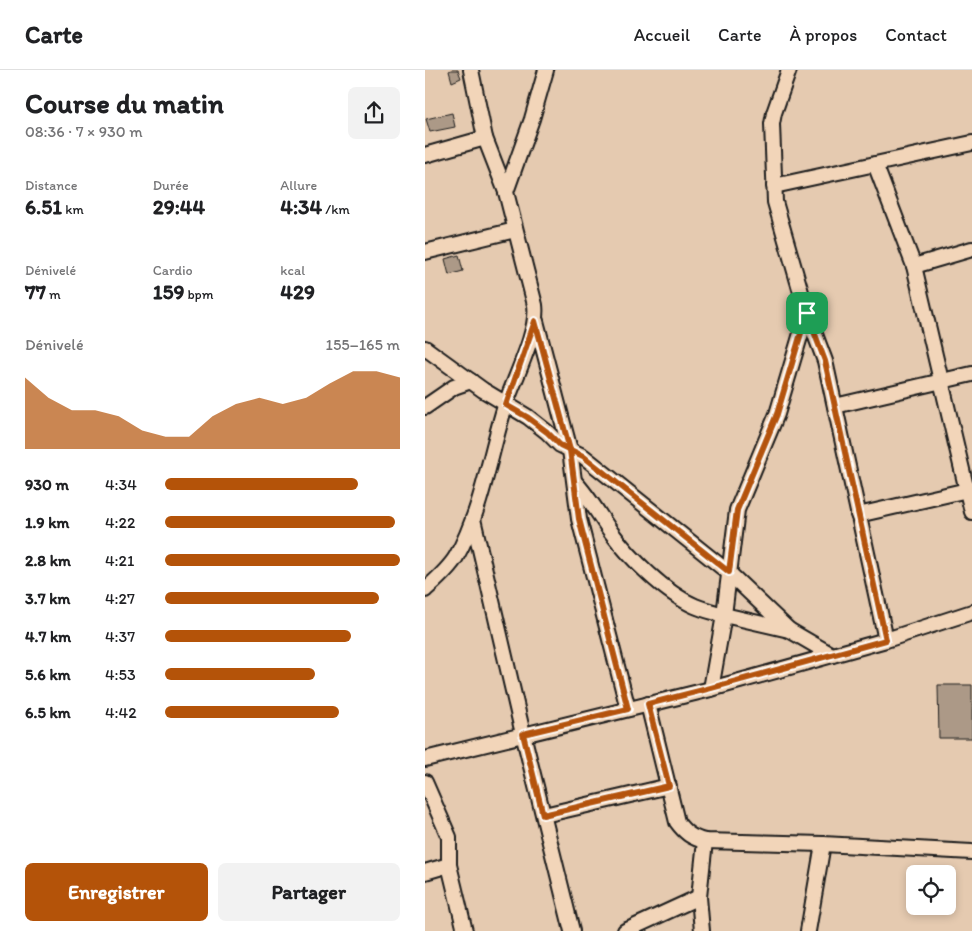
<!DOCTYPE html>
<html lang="fr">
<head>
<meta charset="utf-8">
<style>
  :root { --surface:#fff; --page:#f2f2f2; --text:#202124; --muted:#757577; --line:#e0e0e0; --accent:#b45309 }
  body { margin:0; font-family:Itim,sans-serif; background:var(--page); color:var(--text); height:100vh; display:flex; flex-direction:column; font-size:19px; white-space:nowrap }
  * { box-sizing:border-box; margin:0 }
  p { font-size:16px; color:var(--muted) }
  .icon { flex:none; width:28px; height:28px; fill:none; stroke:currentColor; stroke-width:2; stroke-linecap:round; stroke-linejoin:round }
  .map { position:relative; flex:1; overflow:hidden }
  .details { display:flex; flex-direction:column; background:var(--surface); width:425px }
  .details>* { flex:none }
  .tools { position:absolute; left:481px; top:795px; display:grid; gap:10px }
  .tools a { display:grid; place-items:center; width:50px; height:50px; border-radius:8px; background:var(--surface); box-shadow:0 2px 8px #0003; font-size:25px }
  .pin { position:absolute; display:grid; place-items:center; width:42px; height:42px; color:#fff; margin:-21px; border-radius:10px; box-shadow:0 2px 8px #0006 }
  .round { display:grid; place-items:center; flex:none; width:52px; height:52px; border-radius:8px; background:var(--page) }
  .summary { display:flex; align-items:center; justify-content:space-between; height:85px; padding:0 25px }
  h1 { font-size:28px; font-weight:700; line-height:38px }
  .metrics { display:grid; grid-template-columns:repeat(3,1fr); gap:8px; height:85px; padding:5px 25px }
  .metrics div { display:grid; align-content:center }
  .metrics b { font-size:21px; font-weight:700 }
  .metrics small { font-size:14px; font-weight:400 }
  .metrics p { font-size:14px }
  .chart { height:140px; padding:10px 25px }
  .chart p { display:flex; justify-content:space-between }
  .chart svg { width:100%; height:90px; margin-top:5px; fill:var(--accent); opacity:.7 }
  .primary-button { display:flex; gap:10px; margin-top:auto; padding:10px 25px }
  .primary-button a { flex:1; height:58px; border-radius:8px; background:var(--accent); color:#fff; font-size:20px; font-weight:700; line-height:58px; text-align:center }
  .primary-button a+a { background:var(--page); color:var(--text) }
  ul { padding:0 25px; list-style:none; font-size:16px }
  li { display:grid; grid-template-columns:80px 60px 1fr; align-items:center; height:38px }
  li i { height:12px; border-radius:6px; background:var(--accent) }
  header { display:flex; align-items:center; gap:30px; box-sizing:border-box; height:70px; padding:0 25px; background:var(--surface); border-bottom:1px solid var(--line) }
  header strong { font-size:24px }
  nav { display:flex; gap:28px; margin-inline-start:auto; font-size:18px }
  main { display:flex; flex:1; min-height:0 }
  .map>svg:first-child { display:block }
  .building { fill:#ac9987; stroke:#1c1c1c }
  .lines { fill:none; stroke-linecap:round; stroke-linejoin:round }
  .street-casing { stroke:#1c1c1c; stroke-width:18 }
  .street { stroke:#f2d5b9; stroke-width:14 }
  .route-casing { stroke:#fff; stroke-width:10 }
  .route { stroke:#b45309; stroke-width:6 }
</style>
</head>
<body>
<header>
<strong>Carte</strong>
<nav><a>Accueil</a><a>Carte</a><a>À propos</a><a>Contact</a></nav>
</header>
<main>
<section class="details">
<div class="summary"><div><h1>Course du matin</h1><p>08:36 · 7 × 930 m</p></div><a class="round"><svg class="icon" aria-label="share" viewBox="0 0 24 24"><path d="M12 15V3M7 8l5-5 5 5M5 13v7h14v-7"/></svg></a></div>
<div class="metrics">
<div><p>Distance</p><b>6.51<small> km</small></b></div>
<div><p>Durée</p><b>29:44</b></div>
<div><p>Allure</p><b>4:34<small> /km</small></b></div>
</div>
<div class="metrics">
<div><p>Dénivelé</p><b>77<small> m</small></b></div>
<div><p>Cardio</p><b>159<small> bpm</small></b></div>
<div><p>kcal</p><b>429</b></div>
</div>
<div class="chart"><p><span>Dénivelé</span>155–165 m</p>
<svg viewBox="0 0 160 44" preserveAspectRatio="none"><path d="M0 44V9L10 19L20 25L30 25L40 28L50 35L60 38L70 38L80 28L90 22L100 19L110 22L120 19L130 12L140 6L150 6L160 9V44z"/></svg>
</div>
<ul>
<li><b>930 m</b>4:34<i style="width:82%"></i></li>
<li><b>1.9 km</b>4:22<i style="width:98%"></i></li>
<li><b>2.8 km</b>4:21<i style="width:100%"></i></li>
<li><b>3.7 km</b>4:27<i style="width:91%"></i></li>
<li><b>4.7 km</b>4:37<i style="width:79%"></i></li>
<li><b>5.6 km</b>4:53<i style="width:64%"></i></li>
<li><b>6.5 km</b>4:42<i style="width:74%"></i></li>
</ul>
<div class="primary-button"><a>Enregistrer</a><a>Partager</a></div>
</section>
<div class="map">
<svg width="547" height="861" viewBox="0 0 547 861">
  <rect width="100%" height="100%" fill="#e5cab0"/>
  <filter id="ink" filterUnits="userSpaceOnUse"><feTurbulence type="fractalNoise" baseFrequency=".02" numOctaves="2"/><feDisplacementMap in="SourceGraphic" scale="10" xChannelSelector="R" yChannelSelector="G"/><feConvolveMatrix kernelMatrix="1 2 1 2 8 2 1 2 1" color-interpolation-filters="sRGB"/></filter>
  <g filter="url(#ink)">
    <!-- building -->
    <g class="building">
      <path d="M 26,0 L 33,0 L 36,8 L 27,12 L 24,1 Z"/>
      <path d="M 27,43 L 30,57 L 5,62 L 1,49 Z"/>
      <path d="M 34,185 L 38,201 L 24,205 L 20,189 Z"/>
      <path d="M 513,615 L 547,615 L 547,668 L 514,668 Z"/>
    </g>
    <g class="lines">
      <defs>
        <g id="street">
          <path d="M 46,0 L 60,68 L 81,122"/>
          <path d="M 364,0 L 349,43 L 347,54 L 350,132 L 382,243 L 400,291 L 461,570"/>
          <path d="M 0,85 L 60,68"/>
          <path d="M 450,94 L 489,196 L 547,442"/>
          <path d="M 349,116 L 547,73"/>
          <path d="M 0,182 L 90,160"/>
          <path d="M 489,196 L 547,179"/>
          <path d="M 382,243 L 352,344 L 312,440 L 299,545 L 364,560 L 407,585"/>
          <path d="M 111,251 L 145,380 L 154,449 L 203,639"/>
          <path d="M 0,278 L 58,320 L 103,347 L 122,362 L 135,375 L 158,386 L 303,502 L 364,560"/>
          <path d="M 410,336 L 547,304"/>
          <path d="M 0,337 L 29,317 L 46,311"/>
          <path d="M 150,412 C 164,427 174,445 186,462 C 205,488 240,523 270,536 C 279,540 289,542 299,545 L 286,619"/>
          <path d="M 433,445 L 547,419"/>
          <path d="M 48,449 L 98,664 L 147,861"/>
          <path d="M 0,520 C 11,510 23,500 31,487 C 56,443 65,384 80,336 C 89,309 114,261 110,235 L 81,122 L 107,49 L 121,0"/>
          <path d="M 223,634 L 252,752 C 260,763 267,768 280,771 L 398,774 L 547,782"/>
          <path d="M 0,689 L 286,619 L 461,570 L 547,542"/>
          <path d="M 0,712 L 24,767 L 24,795 L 40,861"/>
          <path d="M 119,745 L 244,716"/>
          <path d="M 0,802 L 24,795"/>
          <path d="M 200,861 L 274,827"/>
          <path d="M 277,861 L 274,827 L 280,771"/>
          <path d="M 383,861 L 398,774"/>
        </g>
      </defs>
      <!-- street casing -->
      <use href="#street" class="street-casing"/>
      <!-- street -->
      <use href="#street" class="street"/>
    </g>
  </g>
  <g class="lines" filter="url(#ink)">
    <defs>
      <path id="route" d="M 382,243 L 352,344 L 312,440 L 304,502 L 158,386 L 135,375 L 122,362 L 102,347 L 81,335 L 110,251 L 145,380 L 154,449 L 203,639 L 98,664 L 118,745 L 244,716 L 223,634 L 286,618 L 461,570 L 400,291 L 382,243"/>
    </defs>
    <!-- route casing -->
    <use href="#route" class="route-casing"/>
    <!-- route -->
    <use href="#route" class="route"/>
  </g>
</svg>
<div class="tools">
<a><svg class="icon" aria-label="locate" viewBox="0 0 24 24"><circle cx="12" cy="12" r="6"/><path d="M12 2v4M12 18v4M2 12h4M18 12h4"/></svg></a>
</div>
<div class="pin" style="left:382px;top:243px;background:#1e9e55"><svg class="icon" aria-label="arrive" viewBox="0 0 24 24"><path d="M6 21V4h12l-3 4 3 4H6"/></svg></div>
</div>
</main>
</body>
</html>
